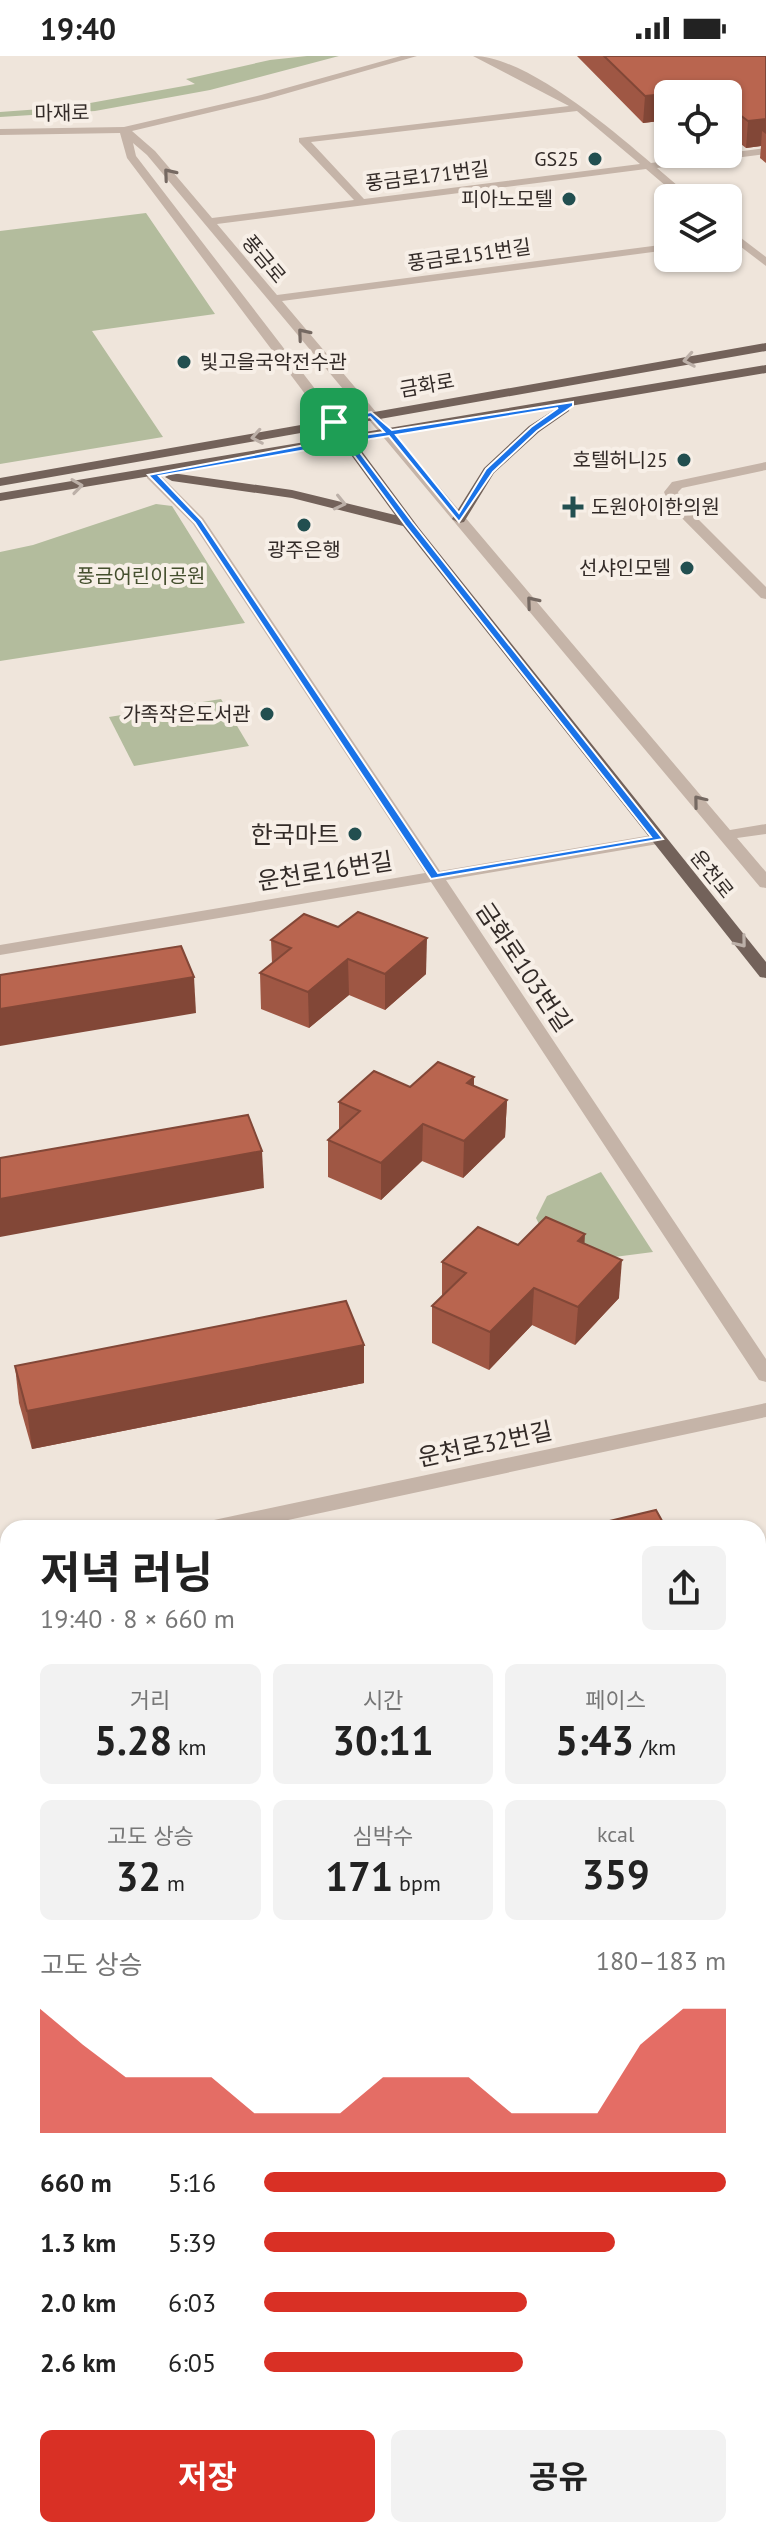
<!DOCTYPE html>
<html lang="ko">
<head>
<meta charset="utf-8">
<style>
  :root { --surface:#fff; --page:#f2f2f2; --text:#222; --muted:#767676; --accent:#d93025 }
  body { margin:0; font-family:"PT Sans","Noto Sans KR",sans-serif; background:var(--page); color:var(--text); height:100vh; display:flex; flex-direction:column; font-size:30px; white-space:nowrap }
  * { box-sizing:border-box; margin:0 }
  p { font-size:26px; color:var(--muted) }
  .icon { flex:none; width:44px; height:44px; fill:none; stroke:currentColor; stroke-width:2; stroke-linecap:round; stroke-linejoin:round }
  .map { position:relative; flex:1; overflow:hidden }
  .side { position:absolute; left:0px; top:1464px; width:766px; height:1018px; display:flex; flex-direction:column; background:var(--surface); border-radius:24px 24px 0 0; box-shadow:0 2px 6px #0004 }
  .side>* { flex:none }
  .buttons { position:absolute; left:654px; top:24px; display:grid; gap:16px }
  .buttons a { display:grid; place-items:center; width:88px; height:88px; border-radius:12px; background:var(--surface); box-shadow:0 2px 6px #0004; font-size:40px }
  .pin { position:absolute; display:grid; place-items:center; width:68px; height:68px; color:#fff; margin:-34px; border-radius:16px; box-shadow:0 4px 12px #0006 }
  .round { display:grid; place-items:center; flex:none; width:84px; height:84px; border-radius:12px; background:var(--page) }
  .summary { display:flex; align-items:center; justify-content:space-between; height:136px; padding:0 40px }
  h1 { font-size:44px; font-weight:700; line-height:60px }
  .stats { display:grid; grid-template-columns:repeat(3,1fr); gap:12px; height:136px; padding:8px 40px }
  .stats div { display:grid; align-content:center; border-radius:12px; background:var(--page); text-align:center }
  .stats b { font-size:40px; font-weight:700 }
  .stats small { font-size:22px; font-weight:400 }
  .stats p { font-size:22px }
  .chart { height:224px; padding:16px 40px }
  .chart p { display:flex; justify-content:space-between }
  .chart svg { width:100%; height:144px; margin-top:8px; fill:var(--accent); opacity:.7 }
  .button { display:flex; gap:16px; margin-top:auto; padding:16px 40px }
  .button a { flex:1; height:92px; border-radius:12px; background:var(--accent); color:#fff; font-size:32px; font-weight:700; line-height:92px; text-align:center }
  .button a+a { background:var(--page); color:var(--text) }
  ul { padding:0 40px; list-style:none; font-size:26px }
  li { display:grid; grid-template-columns:128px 96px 1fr; align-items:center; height:60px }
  li i { height:20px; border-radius:10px; background:var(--accent) }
  .status { display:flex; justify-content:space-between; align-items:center; height:56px; padding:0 40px; background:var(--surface); direction:ltr }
  .status svg { height:22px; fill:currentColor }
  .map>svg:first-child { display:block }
  .green { fill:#b3bc9d }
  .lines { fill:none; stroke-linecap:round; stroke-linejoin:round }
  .minor { fill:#c5b4a8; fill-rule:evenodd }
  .major { fill:#73625a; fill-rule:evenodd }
  .wall { fill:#9f5744 }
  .shaded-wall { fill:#824737 }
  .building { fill:#b9654f; stroke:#824737; stroke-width:2 }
  .oneway { stroke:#756962 }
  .oneway2 { stroke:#bcb0a8 }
  .route { fill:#1a73e8; stroke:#fff; stroke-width:2; fill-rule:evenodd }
  .poi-dot { fill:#224f50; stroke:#f7efe7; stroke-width:3 }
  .labels { text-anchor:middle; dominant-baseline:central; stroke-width:8; stroke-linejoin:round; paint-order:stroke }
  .far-street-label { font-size:20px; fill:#332b28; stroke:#f7efe7 }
  .far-poi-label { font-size:20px; fill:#332b28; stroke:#f7efe7; text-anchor:end }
  .far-park-label { font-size:20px; fill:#444f2e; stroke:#f7efe7 }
  .poi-label { font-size:24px; fill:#332b28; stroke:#f7efe7; text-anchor:end }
  .street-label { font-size:24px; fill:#332b28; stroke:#f7efe7 }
</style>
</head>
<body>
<div class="status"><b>19:40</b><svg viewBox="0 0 49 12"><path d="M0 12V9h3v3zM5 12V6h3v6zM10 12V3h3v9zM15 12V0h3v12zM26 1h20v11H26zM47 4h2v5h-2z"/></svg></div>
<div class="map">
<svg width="766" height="2481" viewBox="0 0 766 2481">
  <rect width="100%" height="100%" fill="#efe5db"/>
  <!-- green -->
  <g class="green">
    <path d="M 307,0 L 339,0 L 210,34 L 95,55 L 0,61 L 0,56 L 68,51 L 195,28 L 186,23 L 270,4 Z"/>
    <path d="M 146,157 L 215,258 L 92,275 L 163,381 L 0,408 L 0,175 Z"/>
    <path d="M 156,448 L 172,450 L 245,567 L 0,605 L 0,496 L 33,489 Z"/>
    <path d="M 221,643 L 249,690 L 134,710 L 109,661 Z"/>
    <path d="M 601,1116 L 653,1196 L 591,1204 L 550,1190 L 536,1162 L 547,1140 Z"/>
    <path d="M 5,2221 L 8,2233 L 8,2372 L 0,2375 L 0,2222 Z"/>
  </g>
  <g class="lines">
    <!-- minor -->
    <g class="minor">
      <path d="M 401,0 L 417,0 L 267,43 L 132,75 L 155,95 L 212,162 L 354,144 L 299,86 L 299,82 L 569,50 L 473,0 C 526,0 611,73 651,107 L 766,92 L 766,98 L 657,112 L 692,142 L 680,142 L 646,113 L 217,168 L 277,239 L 668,188 L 668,194 L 282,245 L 730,774 L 766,768 L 766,778 L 737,782 L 766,816 L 766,832 L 760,831 L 147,99 L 133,87 L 136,100 L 352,381 L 352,387 L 342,387 L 127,102 L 120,77 L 0,79 L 0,73 L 124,71 L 261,39 ZM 577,55 L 640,108 L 364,143 L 311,86 Z"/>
      <path d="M 728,172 L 766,201 L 766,210 L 728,181 Z"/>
      <path d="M 766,406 L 766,414 L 682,432 L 678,436 L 681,446 L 766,531 L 766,543 L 761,542 L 670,450 L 664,436 L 672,426 Z"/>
      <path d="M 147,416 L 157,416 L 203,462 L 440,815 L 658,778 L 666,783 L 658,788 L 446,824 L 766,1303 L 766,1326 L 759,1324 L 431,826 L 0,899 L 0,889 L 425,817 L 193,468 L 147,422 Z"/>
      <path d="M 766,1347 L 766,1361 L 251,1472 L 203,1472 L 206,1466 L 214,1464 Z"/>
      <path d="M 8,1508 L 8,1524 L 0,1525 L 0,1509 Z"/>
      <path d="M 0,1722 L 8,1725 L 8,1769 L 0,1766 Z"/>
      <path d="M 218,2474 L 248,2474 L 251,2481 L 221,2481 Z"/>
    </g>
    <!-- major -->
    <g class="major">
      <path d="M 766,287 L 766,295 L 0,430 L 0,422 Z"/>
      <path d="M 766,309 L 766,317 L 570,350 L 569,355 L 539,376 L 494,417 L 464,466 L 459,467 L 452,463 L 484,412 L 529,370 L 557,352 L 355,386 L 419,472 L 766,906 L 766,922 L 760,921 L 403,470 L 292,442 L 172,425 L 165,421 L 172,417 L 292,434 L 395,459 L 343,388 L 0,445 L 0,437 Z"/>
    </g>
  </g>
  <!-- wall -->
  <g class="wall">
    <path d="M 577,0 L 766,0 L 766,107 L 760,102 L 761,90 L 746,92 L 728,78 L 728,38 L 668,38 L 668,64 L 643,67 Z"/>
    <path d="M 271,884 L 426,918 L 385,954 L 349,939 L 309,972 L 261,953 L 260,917 L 272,907 Z"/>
    <path d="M 474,1021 L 474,1030 L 507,1044 L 505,1081 L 463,1122 L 422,1105 L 381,1144 L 328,1121 L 328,1084 L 339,1074 L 339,1046 L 410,1031 Z"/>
    <path d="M 585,1188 L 619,1242 L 575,1289 L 532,1269 L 489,1314 L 432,1287 L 432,1250 L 442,1241 L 442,1206 L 518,1189 Z"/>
    <path d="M 364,1289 L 364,1327 L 32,1393 L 19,1347 L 15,1310 Z"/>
    <path d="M 766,2310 L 766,2479 L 761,2481 L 569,2481 L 570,2474 L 581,2474 Z"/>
  </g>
  <!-- shaded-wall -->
  <g class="shaded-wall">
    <path d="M 686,36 L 686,38 L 668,38 L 668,64 L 643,67 L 645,40 Z"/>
    <path d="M 766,63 L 766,78 L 762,75 L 761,90 L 746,92 L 748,65 Z"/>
    <path d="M 427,882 L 426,918 L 385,954 L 385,918 Z"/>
    <path d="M 348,903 L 349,939 L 309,972 L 308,936 Z"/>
    <path d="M 194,921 L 196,957 L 0,990 L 0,953 Z"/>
    <path d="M 474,1021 L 473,1058 L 467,1027 Z"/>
    <path d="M 507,1044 L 505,1081 L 463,1122 L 464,1085 Z"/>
    <path d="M 423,1068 L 422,1105 L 381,1144 L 381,1107 Z"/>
    <path d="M 262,1095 L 264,1132 L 0,1181 L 0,1143 Z"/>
    <path d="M 585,1178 L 583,1215 L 578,1185 Z"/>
    <path d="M 622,1204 L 619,1242 L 575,1289 L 578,1251 Z"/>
    <path d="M 534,1232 L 532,1269 L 489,1314 L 490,1276 Z"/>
    <path d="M 364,1289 L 364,1327 L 32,1393 L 27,1355 Z"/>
    <path d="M 766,1895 L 766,1931 L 758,1933 L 758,1898 Z"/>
    <path d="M 766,2448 L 766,2479 L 761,2481 L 669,2481 L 690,2474 L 758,2474 L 758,2451 Z"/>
  </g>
  <!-- building -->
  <g class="building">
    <path d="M 604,0 L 766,0 L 766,63 L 748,65 L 728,50 L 728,38 L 688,38 L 686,36 L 645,40 Z"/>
    <path d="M 358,856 L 427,882 L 385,918 L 348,903 L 308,936 L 260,917 L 291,892 L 271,884 L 304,858 L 338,871 Z"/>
    <path d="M 181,890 L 194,921 L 0,953 L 0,919 Z"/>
    <path d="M 438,1006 L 474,1021 L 467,1027 L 507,1044 L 464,1085 L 423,1068 L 381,1107 L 328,1084 L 360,1055 L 339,1046 L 374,1015 L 410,1031 Z"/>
    <path d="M 248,1059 L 262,1095 L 0,1143 L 0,1102 Z"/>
    <path d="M 546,1161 L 585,1178 L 578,1185 L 622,1204 L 578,1251 L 534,1232 L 490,1276 L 432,1250 L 466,1217 L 442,1206 L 478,1171 L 518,1189 Z"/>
    <path d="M 346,1245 L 364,1289 L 27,1355 L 15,1310 Z"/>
    <path d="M 656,1454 L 666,1472 L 580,1472 Z"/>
    <path d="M 766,1796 L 766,1895 L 758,1898 L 758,1798 Z"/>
    <path d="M 766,2310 L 766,2448 L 758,2451 L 758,2313 Z"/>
    <path d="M 581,2474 L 690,2474 L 669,2481 L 583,2481 Z"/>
  </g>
  <!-- one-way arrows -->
  <defs><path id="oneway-chevron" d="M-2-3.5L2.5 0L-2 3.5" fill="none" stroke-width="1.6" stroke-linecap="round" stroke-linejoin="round" transform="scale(2)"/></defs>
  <g class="oneway">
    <use href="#oneway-chevron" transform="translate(169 118) rotate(-130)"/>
    <use href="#oneway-chevron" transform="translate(303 278) rotate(-130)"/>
    <use href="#oneway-chevron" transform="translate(532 546) rotate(-130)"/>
    <use href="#oneway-chevron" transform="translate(699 745) rotate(-129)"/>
  </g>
  <g class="oneway2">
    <use href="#oneway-chevron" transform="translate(689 304) rotate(170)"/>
    <use href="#oneway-chevron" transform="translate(257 381) rotate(170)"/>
    <use href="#oneway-chevron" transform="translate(77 430) rotate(-8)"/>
    <use href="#oneway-chevron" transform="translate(340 447) rotate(13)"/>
    <use href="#oneway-chevron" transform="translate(741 886) rotate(51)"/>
  </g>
  <!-- route -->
  <path class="route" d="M 573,346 L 573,350 L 537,375 L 493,416 L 459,466 L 389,380 L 352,386 L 412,466 L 663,783 L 431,823 L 195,467 L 148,419 L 342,382 L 331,364 L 371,356 L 392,374 ZM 558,352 L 531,371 L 486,413 L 459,457 L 396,379 ZM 370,361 L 384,376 L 349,381 L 339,368 ZM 345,387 L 405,469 L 651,781 L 438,817 L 201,464 L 159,420 Z"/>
  <!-- markers -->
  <g class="poi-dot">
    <circle cx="595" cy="103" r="8"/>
    <circle cx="569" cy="143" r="8"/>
    <circle cx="184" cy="306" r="8"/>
    <circle cx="684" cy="404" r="8"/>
    <path d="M569 439h8v8h8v8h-8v8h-8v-8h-8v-8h8z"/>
    <circle cx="304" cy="469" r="8"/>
    <circle cx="687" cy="512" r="8"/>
    <circle cx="267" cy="658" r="8"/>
    <circle cx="355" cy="778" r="8"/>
  </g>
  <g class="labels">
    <!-- far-street labels -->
    <g class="far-street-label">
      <text transform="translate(62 57) rotate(-1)">마재로</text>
      <text transform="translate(427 120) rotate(-7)">풍금로171번길</text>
      <text transform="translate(469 199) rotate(-8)">풍금로151번길</text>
      <text transform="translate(264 203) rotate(50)">풍금로</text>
      <text transform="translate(427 329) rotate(-10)">금화로</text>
      <text transform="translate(712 818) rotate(51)">운천로</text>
    </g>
    <!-- far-poi labels -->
    <g class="far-poi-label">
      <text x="579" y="103">GS25</text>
      <text x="553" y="143">피아노모텔</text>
      <text x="200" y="306" text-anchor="start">빛고을국악전수관</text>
      <text x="668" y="404">호텔허니25</text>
      <text x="591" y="451" text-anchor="start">도원아이한의원</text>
      <text x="304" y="494" text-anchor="middle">광주은행</text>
      <text x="671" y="512">선샤인모텔</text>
      <text x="251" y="658">가족작은도서관</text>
    </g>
    <!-- far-park labels -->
    <g class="far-park-label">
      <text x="141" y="520">풍금어린이공원</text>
    </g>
    <!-- poi labels -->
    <g class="poi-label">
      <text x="339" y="778">한국마트</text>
    </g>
    <!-- street labels -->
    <g class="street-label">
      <text transform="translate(325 815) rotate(-9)">운천로16번길</text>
      <text transform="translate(524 911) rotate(56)">금화로103번길</text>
      <text transform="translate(485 1388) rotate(-12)">운천로32번길</text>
    </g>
  </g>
</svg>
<div class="buttons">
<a><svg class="icon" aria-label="locate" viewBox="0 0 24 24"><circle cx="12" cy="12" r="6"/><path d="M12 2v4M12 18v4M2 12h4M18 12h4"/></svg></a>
<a><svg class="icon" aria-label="layers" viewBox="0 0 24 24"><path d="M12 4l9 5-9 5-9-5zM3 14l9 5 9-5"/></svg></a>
</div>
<div class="pin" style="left:334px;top:366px;background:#1e9e55"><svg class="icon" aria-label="arrive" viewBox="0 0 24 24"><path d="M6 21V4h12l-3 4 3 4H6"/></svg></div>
<section class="side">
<div class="summary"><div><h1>저녁 러닝</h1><p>19:40 · 8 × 660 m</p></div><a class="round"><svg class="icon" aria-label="share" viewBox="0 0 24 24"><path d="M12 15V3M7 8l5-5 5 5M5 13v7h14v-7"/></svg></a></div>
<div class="stats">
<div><p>거리</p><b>5.28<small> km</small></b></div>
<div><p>시간</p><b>30:11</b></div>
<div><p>페이스</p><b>5:43<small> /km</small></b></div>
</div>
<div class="stats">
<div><p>고도 상승</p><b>32<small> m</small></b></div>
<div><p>심박수</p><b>171<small> bpm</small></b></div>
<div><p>kcal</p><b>359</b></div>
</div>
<div class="chart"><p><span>고도 상승</span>180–183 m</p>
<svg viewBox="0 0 160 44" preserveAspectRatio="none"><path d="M0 44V6L10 17L20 27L30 27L40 27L50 38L60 38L70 38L80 27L90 27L100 27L110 38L120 38L130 38L140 17L150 6L160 6V44z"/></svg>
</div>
<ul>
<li><b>660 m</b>5:16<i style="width:100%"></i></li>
<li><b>1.3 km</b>5:39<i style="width:76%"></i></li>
<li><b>2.0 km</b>6:03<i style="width:57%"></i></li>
<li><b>2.6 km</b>6:05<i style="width:56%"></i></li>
</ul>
<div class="button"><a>저장</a><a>공유</a></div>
</section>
</div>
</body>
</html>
